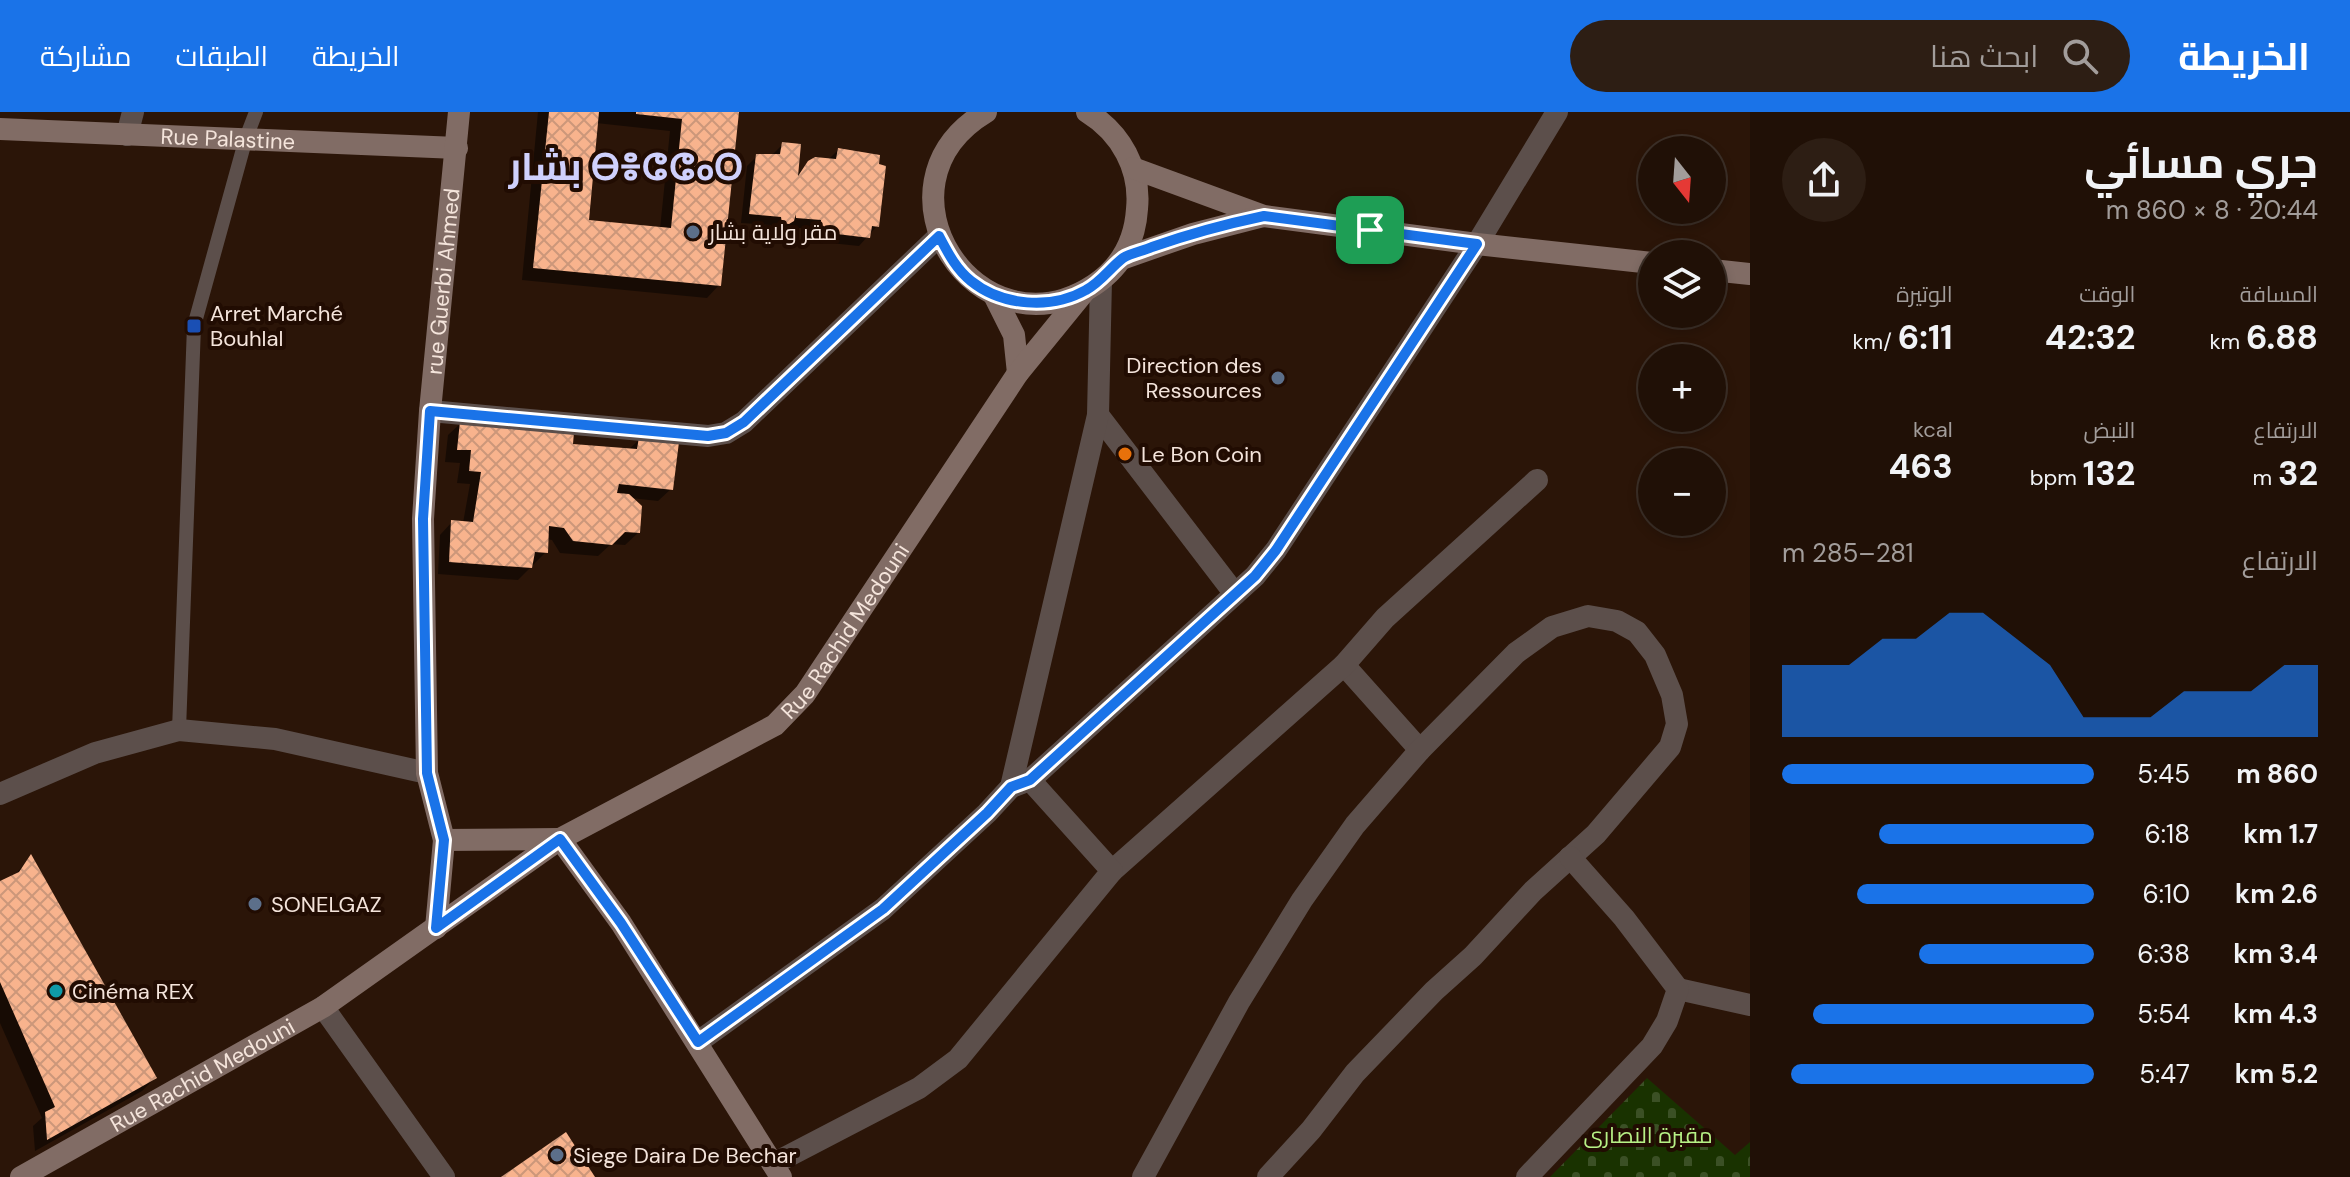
<!DOCTYPE html>
<html lang="ar">
<head>
<meta charset="utf-8">
<style>
  :root { --surface:#201006; --page:#2d1e14; --text:#f1f3f6; --muted:#a29d9b; --line:#3d3028; --accent:#1a73e8 }
  body { margin:0; font-family:"DM Sans",Cairo,"Noto Sans Tifinagh",sans-serif; background:var(--page); color:var(--text); direction:rtl; height:100vh; display:flex; flex-direction:column; font-size:30px; white-space:nowrap }
  * { box-sizing:border-box; margin:0 }
  p { font-size:26px; color:var(--muted) }
  .icon { flex:none; width:44px; height:44px; fill:none; stroke:currentColor; stroke-width:2; stroke-linecap:round; stroke-linejoin:round }
  .map { position:relative; flex:1; overflow:hidden; direction:ltr }
  .side { display:flex; flex-direction:column; background:var(--surface); width:600px }
  .side>* { flex:none }
  .needle { width:52px; rotate:163deg }
  .fabs { position:absolute; left:1638px; top:24px; display:grid; gap:16px }
  .fabs a { display:grid; place-items:center; width:88px; height:88px; border-radius:50%; background:var(--surface); box-shadow:0 4px 12px #0003,0 0 0 2px var(--line); font-size:40px }
  .pin { position:absolute; display:grid; place-items:center; width:68px; height:68px; color:#fff; margin:-34px; border-radius:16px; box-shadow:0 4px 12px #0006 }
  .round { display:grid; place-items:center; flex:none; width:84px; height:84px; border-radius:42px; background:var(--page) }
  .overview { display:flex; align-items:center; justify-content:space-between; height:136px; padding:0 32px }
  h1 { font-size:44px; font-weight:700; line-height:60px }
  .stats { display:grid; grid-template-columns:repeat(3,1fr); gap:12px; height:136px; padding:8px 32px }
  .stats div { display:grid; align-content:center }
  .stats b { font-size:34px; font-weight:700 }
  .stats small { font-size:22px; font-weight:400 }
  .stats p { font-size:22px }
  .chart { height:224px; padding:16px 32px }
  .chart p { display:flex; justify-content:space-between }
  .chart svg { width:100%; height:144px; margin-top:8px; fill:var(--accent); opacity:.7 }
  ul { padding:0 32px; list-style:none; font-size:26px }
  li { display:grid; grid-template-columns:128px 96px 1fr; align-items:center; height:60px }
  li i { height:20px; border-radius:10px; background:var(--accent) }
  header { display:flex; align-items:center; gap:48px; box-sizing:border-box; height:112px; padding:0 40px; background:var(--accent); color:#fff }
  header strong { font-size:38px }
  nav { display:flex; gap:44px; margin-inline-start:auto; font-size:28px }
  .search { width:560px; height:72px; background:var(--page); display:flex; align-items:center; gap:20px; box-sizing:border-box; padding:0 28px; border-radius:44px; color:var(--muted); font-size:30px }
  main { display:flex; flex:1; min-height:0 }
  .map>svg:first-child { display:block }
  .cemetery { fill:url(#cemetery-stones) }
  .shadow { fill:#0007; fill-rule:evenodd }
  .building { fill:url(#building-cross-hatch) }
  .lines { fill:none; stroke-linecap:round; stroke-linejoin:round }
  .service { stroke:#5c4f4b; stroke-width:14 }
  .minor { stroke:#5c4f4b; stroke-width:22 }
  .tertiary { stroke:#5c4f4b; stroke-width:22 }
  .secondary { stroke:#816c65; stroke-width:22 }
  .route-casing { stroke:#fff; stroke-width:16 }
  .route { stroke:#1a73e8; stroke-width:10 }
  .service-dot { fill:#5c6f8a; stroke:#210c02; stroke-width:3 }
  .transit-dot { fill:#1a4fb4; stroke:#210c02; stroke-width:3 }
  .food-dot { fill:#e8710a; stroke:#210c02; stroke-width:3 }
  .culture-dot { fill:#0f9aa8; stroke:#210c02; stroke-width:3 }
  .labels { text-anchor:middle; dominant-baseline:central; stroke-width:8; stroke-linejoin:round; paint-order:stroke }
  .street-label { font-size:22px; fill:#f4e4db; stroke:#210c02 }
  .poi-label { font-size:22px; fill:#f4e4db; stroke:#210c02; text-anchor:start }
  .park-label { font-size:22px; fill:#b7f186; stroke:#210c02 }
  .town-label { font-size:38px; font-weight:bold; fill:#cfd0fc; stroke:#210c02 }
</style>
</head>
<body>
<header>
<strong>الخريطة</strong>
<div class="search"><svg class="icon" aria-label="search" viewBox="0 0 24 24"><circle cx="10" cy="10" r="6"/><path d="M15 15l6 6"/></svg>ابحث هنا</div>
<nav><a>الخريطة</a><a>الطبقات</a><a>مشاركة</a></nav>
</header>
<main>
<section class="side">
<div class="overview"><div><h1>جري مسائي</h1><p>20:44 · 8 × 860 m</p></div><a class="round"><svg class="icon" aria-label="share" viewBox="0 0 24 24"><path d="M12 15V3M7 8l5-5 5 5M5 13v7h14v-7"/></svg></a></div>
<div class="stats">
<div><p>المسافة</p><b>6.88<small> km</small></b></div>
<div><p>الوقت</p><b>42:32</b></div>
<div><p>الوتيرة</p><b>6:11<small> /km</small></b></div>
</div>
<div class="stats">
<div><p>الارتفاع</p><b>32<small> m</small></b></div>
<div><p>النبض</p><b>132<small> bpm</small></b></div>
<div><p>kcal</p><b>463</b></div>
</div>
<div class="chart"><p><span>الارتفاع</span>281–285 m</p>
<svg viewBox="0 0 160 44" preserveAspectRatio="none"><path d="M0 44V22L10 22L20 22L30 14L40 14L50 6L60 6L70 14L80 22L90 38L100 38L110 38L120 30L130 30L140 30L150 22L160 22V44z"/></svg>
</div>
<ul>
<li><b>860 m</b>5:45<i style="width:100%"></i></li>
<li><b>1.7 km</b>6:18<i style="width:69%"></i></li>
<li><b>2.6 km</b>6:10<i style="width:76%"></i></li>
<li><b>3.4 km</b>6:38<i style="width:56%"></i></li>
<li><b>4.3 km</b>5:54<i style="width:90%"></i></li>
<li><b>5.2 km</b>5:47<i style="width:97%"></i></li>
</ul>
</section>
<div class="map">
<svg width="1750" height="1065" viewBox="0 0 1750 1065">
  <defs>
    <pattern id="cemetery-stones" width="16" height="16" patternUnits="userSpaceOnUse" patternTransform="scale(2)"><rect width="16" height="16" fill="#193200"/><path d="M2 7V4a2 2 0 0 1 4 0v3zM10 15v-3a2 2 0 0 1 4 0v3z" fill="#3b5025"/></pattern>
    <pattern id="building-cross-hatch" width="8" height="8" patternUnits="userSpaceOnUse" patternTransform="scale(2)"><rect width="8" height="8" fill="#f8b38d"/><path d="M0 0l8 8M0 8l8-8" fill="none" stroke="#cc977a"/></pattern>
  </defs>
  <rect width="100%" height="100%" fill="#2b1508"/>
  <!-- cemetery -->
  <path class="cemetery" d="M 1647,966 L 1735,1043 L 1750,1030 L 1750,1065 L 1550,1065 Z"/>
  <!-- shadow -->
  <g class="shadow">
    <path d="M 538,0 L 737,0 L 719,173 L 707,186 L 522,168 ZM 596,11 L 670,19 L 660,117 L 586,110 Z"/>
    <path d="M 783,32 L 796,64 L 809,50 L 828,48 L 838,38 L 877,114 L 859,134 L 811,129 L 813,117 L 786,115 L 781,120 L 775,121 L 771,113 L 741,111 L 747,54 L 757,44 L 773,42 Z"/>
    <path d="M 461,311 L 571,334 L 628,338 L 640,327 L 671,377 L 658,389 L 631,386 L 638,421 L 625,433 L 611,432 L 598,444 L 560,441 L 552,428 L 546,427 L 546,440 L 518,468 L 438,462 L 440,423 L 452,410 L 463,411 L 470,372 L 457,371 L 460,351 L 445,350 L 448,323 Z"/>
    <path d="M 30,746 L 155,966 L 142,979 L 35,1039 L 33,1014 L 42,1006 L 0,911 L 0,771 L 13,765 Z"/>
  </g>
  <!-- building -->
  <g class="building">
    <path d="M 549,0 L 599,0 L 589,108 L 671,116 L 682,7 L 636,2 L 636,0 L 739,0 L 721,174 L 533,156 Z"/>
    <path d="M 782,30 L 801,32 L 798,64 L 808,49 L 815,45 L 836,47 L 838,36 L 880,43 L 879,52 L 886,54 L 879,115 L 872,114 L 870,126 L 820,120 L 821,108 L 796,106 L 796,102 L 794,109 L 789,112 L 782,111 L 781,105 L 749,102 L 756,42 L 780,42 Z"/>
    <path d="M 460,309 L 574,320 L 573,332 L 637,337 L 639,325 L 679,330 L 673,378 L 619,372 L 617,381 L 629,382 L 642,394 L 640,421 L 625,420 L 612,433 L 573,429 L 564,416 L 549,414 L 548,441 L 535,440 L 532,456 L 449,450 L 451,408 L 473,410 L 481,360 L 469,359 L 471,338 L 457,338 Z"/>
    <path d="M 31,742 L 157,966 L 47,1028 L 45,1000 L 55,995 L 0,870 L 0,769 L 19,760 Z"/>
    <path d="M 566,1020 L 595,1065 L 501,1065 Z"/>
  </g>
  <g class="lines">
    <!-- service -->
    <path class="service" d="M 179,618 L 194,214 L 246,26 L 256,0"/>
    <!-- minor -->
    <g class="minor">
      <path d="M 127,23 L 133,0"/>
      <path d="M 430,299 L 708,324 L 726,321 L 744,310 L 939,124"/>
      <path d="M 1098,303 L 1235,482"/>
      <path d="M 1344,553 L 1420,638"/>
      <path d="M 1112,759 L 1344,553 L 1385,506 L 1537,368"/>
      <path d="M 1678,877 L 1750,893"/>
      <path d="M 323,895 L 444,1065"/>
      <path d="M 773,1052 L 919,976 L 958,947 L 1112,759 L 1030,668"/>
      <path d="M 1143,1065 L 1239,890 L 1302,788 L 1355,713 L 1420,638 L 1516,541 L 1552,515 L 1588,504 L 1617,509 L 1637,520 L 1655,543 L 1672,583 L 1677,612 L 1670,635 L 1596,722 L 1533,779 L 1473,844 L 1434,879 L 1355,961 L 1311,1018 L 1268,1065"/>
      <path d="M 1527,1065 L 1652,934 L 1667,909 L 1678,877 L 1624,806 L 1570,745"/>
    </g>
    <!-- tertiary -->
    <g class="tertiary">
      <path d="M 1011,675 L 1030,668 L 1255,464 L 1276,438 L 1477,132 L 1557,0"/>
      <path d="M 0,682 L 95,641 L 179,618 L 275,627 L 427,661"/>
      <path d="M 698,930 L 883,797 L 987,701 L 1011,675 L 1098,303 L 1101,168"/>
    </g>
    <!-- secondary -->
    <g class="secondary">
      <path d="M 986,0 C 863,74 978,249 1094,173 C 1121,155 1135,129 1137,97 C 1141,57 1121,21 1087,0"/>
      <path id="s1" d="M 0,17 L 457,36"/>
      <path d="M 1133,56 L 1264,104 L 1477,132 L 1652,151"/>
      <path d="M 1124,146 L 1193,122 L 1263,104"/>
      <path d="M 1712,158 L 1750,162"/>
      <path d="M 994,183 L 1014,223 L 1018,261"/>
      <path d="M 560,727 L 621,811 L 781,1065"/>
      <path d="M 444,728 L 560,727"/>
      <path id="s2" d="M 436,816 L 444,728 L 427,661 L 423,407 L 430,299 L 459,0"/>
      <path id="s3" d="M 21,1065 L 323,895 L 560,727 L 775,613 L 805,582 L 1018,261 L 1084,180"/>
    </g>
  </g>
  <g class="lines">
    <defs>
      <path id="route" d="M 1264,104 L 1477,132 L 1276,438 L 1255,464 L 1030,668 L 1011,675 L 987,701 L 883,797 L 698,930 L 621,811 L 560,727 L 436,816 L 444,728 L 427,661 L 423,407 L 430,299 L 708,324 L 726,321 L 744,310 L 939,124 C 948,141 956,157 971,169 C 1002,194 1051,198 1086,178 C 1101,170 1110,156 1123,146 C 1131,141 1143,139 1152,135 C 1189,122 1226,112 1264,104 Z"/>
    </defs>
    <!-- route casing -->
    <use href="#route" class="route-casing"/>
    <!-- route -->
    <use href="#route" class="route"/>
  </g>
  <!-- markers -->
  <g class="service-dot">
    <circle cx="693" cy="120" r="8"/>
    <circle cx="1278" cy="266" r="8"/>
    <circle cx="255" cy="792" r="8"/>
    <circle cx="557" cy="1043" r="8"/>
  </g>
  <rect class="transit-dot" x="186" y="206" width="16" height="16" rx="4"/>
  <circle class="food-dot" cx="1125" cy="342" r="8"/>
  <circle class="culture-dot" cx="56" cy="879" r="8"/>
  <g class="labels">
    <!-- street labels -->
    <g class="street-label">
      <text stroke="none"><textPath href="#s1" startOffset="228">Rue Palastine</textPath></text>
      <text stroke="none"><textPath href="#s2" startOffset="650">rue Guerbi Ahmed</textPath></text>
      <text stroke="none"><textPath href="#s3" startOffset="998">Rue Rachid Medouni</textPath></text>
      <text stroke="none"><textPath href="#s3" startOffset="208">Rue Rachid Medouni</textPath></text>
    </g>
    <!-- poi labels -->
    <g class="poi-label">
      <text x="709" y="120">مقر ولاية بشار</text>
      <text x="210" y="201">Arret Marché<tspan x="210" dy="25">Bouhlal</tspan></text>
      <text x="1262" y="253" text-anchor="end">Direction des<tspan x="1262" dy="25">Ressources</tspan></text>
      <text x="1141" y="342">Le Bon Coin</text>
      <text x="271" y="792">SONELGAZ</text>
      <text x="72" y="879">Cinéma REX</text>
      <text x="573" y="1043">Siege Daira De Bechar</text>
    </g>
    <!-- park labels -->
    <g class="park-label">
      <text x="1648" y="1023">مقبرة النصارى</text>
    </g>
    <!-- town labels -->
    <g class="town-label">
      <text x="626" y="55">بشار ⴱⴻⵛⵛⴰⵔ</text>
    </g>
  </g>
</svg>
<div class="fabs">
<a><svg class="needle" viewBox="-14 -14 28 28"><path d="M0-13l5 13h-10z" fill="#e53935"/><path d="M0 13l5-13h-10z" fill="#a29d9b"/></svg></a>
<a><svg class="icon" aria-label="layers" viewBox="0 0 24 24"><path d="M12 4l9 5-9 5-9-5zM3 14l9 5 9-5"/></svg></a>
<a>+</a>
<a>−</a>
</div>
<div class="pin" style="left:1370px;top:118px;background:#1e9e55"><svg class="icon" aria-label="arrive" viewBox="0 0 24 24"><path d="M6 21V4h12l-3 4 3 4H6"/></svg></div>
</div>
</main>
</body>
</html>
